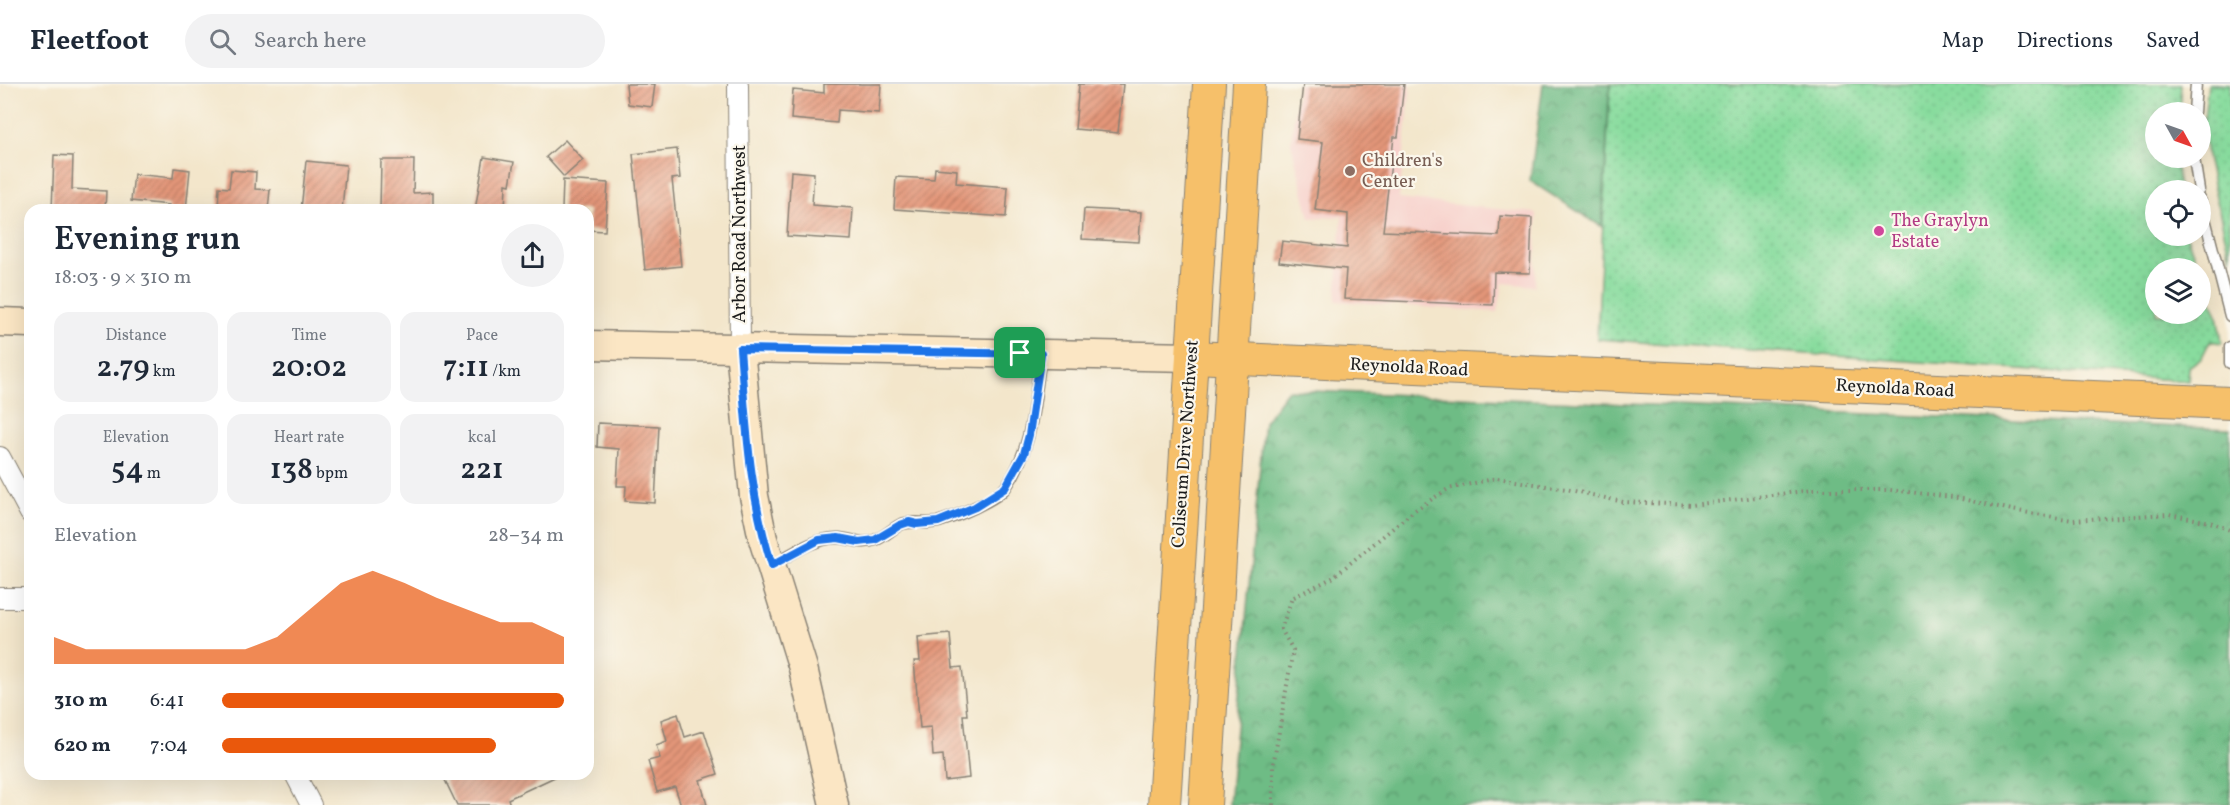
<!DOCTYPE html>
<html lang="en">
<head>
<meta charset="utf-8">
<style>
  :root { --surface:#fff; --page:#f2f2f3; --text:#1f2937; --muted:#747a83; --line:#e0e1e3; --accent:#ea580c }
  body { margin:0; font-family:Vollkorn,serif; background:var(--page); color:var(--text); height:100vh; display:flex; flex-direction:column; font-size:22px; white-space:nowrap }
  * { box-sizing:border-box; margin:0 }
  p { font-size:20px; color:var(--muted) }
  .icon { flex:none; width:33px; height:33px; fill:none; stroke:currentColor; stroke-width:2; stroke-linecap:round; stroke-linejoin:round }
  .map { position:relative; flex:1; overflow:hidden }
  .panel { position:absolute; left:24px; top:120px; width:570px; height:576px; display:flex; flex-direction:column; background:var(--surface); border-radius:18px; box-shadow:0 6px 24px #0002 }
  .panel>* { flex:none }
  .needle { width:39px; rotate:130deg }
  .fabs { position:absolute; left:2145px; top:18px; display:grid; gap:12px }
  .fabs a { display:grid; place-items:center; width:66px; height:66px; border-radius:50%; background:var(--surface); box-shadow:0 6px 24px #0002; font-size:30px }
  .pin { position:absolute; display:grid; place-items:center; width:51px; height:51px; color:#fff; margin:-26px; border-radius:12px; box-shadow:0 3px 9px #0006 }
  .round { display:grid; place-items:center; flex:none; width:63px; height:63px; border-radius:32px; background:var(--page) }
  .summary { display:flex; align-items:center; justify-content:space-between; height:102px; padding:0 30px }
  h1 { font-size:33px; font-weight:600; line-height:45px }
  .figures { display:grid; grid-template-columns:repeat(3,1fr); gap:9px; height:102px; padding:6px 30px }
  .figures div { display:grid; align-content:center; border-radius:15px; background:var(--page); text-align:center }
  .figures b { font-size:30px; font-weight:600 }
  .figures small { font-size:16px; font-weight:400 }
  .figures p { font-size:16px }
  .chart { height:168px; padding:12px 30px }
  .chart p { display:flex; justify-content:space-between }
  .chart svg { width:100%; height:108px; margin-top:6px; fill:var(--accent); opacity:.7 }
  ul { padding:0 30px; list-style:none; font-size:20px }
  li { display:grid; grid-template-columns:96px 72px 1fr; align-items:center; height:45px }
  li i { height:15px; border-radius:8px; background:var(--accent) }
  header { display:flex; align-items:center; gap:36px; box-sizing:border-box; height:84px; padding:0 30px; background:var(--surface); border-bottom:2px solid var(--line) }
  header strong { font-size:28px }
  nav { display:flex; gap:33px; margin-inline-start:auto; font-size:21px }
  .search { width:420px; height:54px; background:var(--page); display:flex; align-items:center; gap:15px; box-sizing:border-box; padding:0 21px; border-radius:33px; color:var(--muted); font-size:22px }
  .map>svg:first-child { display:block }
  .built { fill:#f7d0cb }
  .grass { fill:url(#grass-dots); stroke:#527c5d; stroke-width:1.5 }
  .forest { fill:url(#forest-crowns); stroke:#456c50; stroke-width:1.5 }
  .building { fill:url(#building-hatch) }
  .lines { fill:none; stroke-linecap:round; stroke-linejoin:round }
  .lane-casing { stroke:#888174; stroke-width:13 }
  .street-casing { stroke:#888174; stroke-width:22 }
  .secondary-casing { stroke:#888174; stroke-width:31 }
  .primary-casing { stroke:#888174; stroke-width:34 }
  .path { stroke:#888174; stroke-width:4; stroke-dasharray:1.5 4.5; stroke-linecap:butt }
  .lane { stroke:#fff; stroke-width:10 }
  .street { stroke:#fff; stroke-width:20 }
  .secondary { stroke:#fbe6c4; stroke-width:28 }
  .primary { stroke:#f6c06b; stroke-width:32 }
  .route-casing { stroke:#fff; stroke-width:12 }
  .route { stroke:#1a73e8; stroke-width:8 }
  .education-dot { fill:#8d6e63; stroke:#fbf7ec; stroke-width:2 }
  .hotel-dot { fill:#d1479c; stroke:#fbf7ec; stroke-width:2 }
  .labels { text-anchor:middle; dominant-baseline:central; stroke-width:4.5; stroke-linejoin:round; paint-order:stroke }
  .education-label { font-size:18px; fill:#785e54; stroke:#fbf7ec; text-anchor:start }
  .hotel-label { font-size:18px; fill:#b23c85; stroke:#fbf7ec; text-anchor:start }
  .street-label { font-size:18px; fill:#1c1c1c; stroke:#fbf7ec }
</style>
</head>
<body>
<header>
<strong>Fleetfoot</strong>
<div class="search"><svg class="icon" aria-label="search" viewBox="0 0 24 24"><circle cx="10" cy="10" r="6"/><path d="M15 15l6 6"/></svg>Search here</div>
<nav><a>Map</a><a>Directions</a><a>Saved</a></nav>
</header>
<div class="map">
<svg width="2230" height="721" viewBox="0 0 2230 721">
  <defs>
    <pattern id="grass-dots" width="8" height="8" patternUnits="userSpaceOnUse" patternTransform="scale(1.5)"><rect width="8" height="8" fill="#88dc9e"/><path d="M2 2h.1M6 6h.1" fill="none" stroke="#75bc88" stroke-width="1.8" stroke-linecap="round"/></pattern>
    <pattern id="forest-crowns" width="20" height="18" patternUnits="userSpaceOnUse" patternTransform="scale(1.5)"><rect width="20" height="18" fill="#6ebc85"/><path d="M2 6a3 3 0 1 1 6 0M12 15a3 3 0 1 1 6 0" fill="none" stroke="#5a986c"/></pattern>
    <pattern id="building-hatch" width="6" height="6" patternUnits="userSpaceOnUse" patternTransform="scale(1.5)"><rect width="6" height="6" fill="#e49679"/><path d="M-1 1l2-2M0 6l6-6M5 7l2-2" fill="none" stroke="#b87a62"/></pattern>
  </defs>
  <rect width="100%" height="100%" fill="#fbf7ec"/>
  <filter id="ink" filterUnits="userSpaceOnUse"><feTurbulence type="fractalNoise" baseFrequency=".0167" numOctaves="2"/><feDisplacementMap in="SourceGraphic" scale="12" xChannelSelector="R" yChannelSelector="G"/><feConvolveMatrix kernelMatrix="1 2 1 2 8 2 1 2 1" color-interpolation-filters="sRGB"/></filter>
  <filter id="wash" filterUnits="userSpaceOnUse"><feTurbulence type="fractalNoise" baseFrequency=".008" numOctaves="4" result="noise"/><feDisplacementMap in="SourceGraphic" scale="24" xChannelSelector="R" yChannelSelector="G"/><feGaussianBlur stdDeviation="1.35" result="paint"/><feColorMatrix in="noise" values="0 0 0 0 0 0 0 0 0 0 0 0 0 0 0 0 0 1.4 0 .05"/><feComposite in="paint" operator="in"/></filter>
  <g filter="url(#wash)">
    <rect width="100%" height="100%" fill="#f3e6cb"/>
    <!-- built -->
    <path class="built" d="M 1298,0 L 1411,0 L 1399,115 L 1537,129 L 1535,202 L 1503,199 L 1498,228 L 1336,217 L 1342,132 L 1310,134 L 1291,59 Z"/>
    <!-- grass -->
    <g class="grass">
      <path d="M 1610,0 L 2181,0 L 2179,28 L 2156,28 L 2156,74 L 2176,74 L 2179,106 L 2156,106 L 2156,152 L 2187,152 L 2198,184 L 2156,184 L 2156,230 L 2200,230 L 2201,191 L 2219,236 L 2222,259 L 2210,257 L 2202,273 L 2189,283 L 2188,297 L 1597,255 Z"/>
      <path d="M 2208,0 L 2230,0 L 2230,174 L 2208,78 L 2203,42 Z"/>
    </g>
    <!-- forest -->
    <g class="forest">
      <path d="M 1543,0 L 1610,0 L 1602,143 L 1530,97 Z"/>
      <path d="M 1288,306 L 2230,345 L 2230,721 L 1229,721 L 1264,338 Z"/>
    </g>
    <g id="blocks">
      <!-- building -->
      <g class="building">
        <path d="M 626,0 L 655,0 L 652,23 L 628,20 Z"/>
        <path d="M 824,0 L 881,0 L 879,29 L 838,26 L 837,39 L 791,35 L 793,6 L 824,9 Z"/>
        <path d="M 1079,0 L 1123,0 L 1118,49 L 1075,45 Z"/>
        <path d="M 1303,0 L 1404,0 L 1398,53 L 1394,53 L 1383,147 L 1499,152 L 1500,132 L 1532,134 L 1530,189 L 1494,188 L 1493,221 L 1344,215 L 1346,185 L 1279,178 L 1282,157 L 1347,164 L 1348,130 L 1315,126 L 1323,58 L 1297,55 Z"/>
        <path d="M 565,56 L 583,76 L 564,93 L 546,73 Z"/>
        <path d="M 677,65 L 680,94 L 672,95 L 681,182 L 645,186 L 633,70 Z"/>
        <path d="M 54,71 L 73,72 L 72,105 L 106,107 L 105,126 L 52,126 Z"/>
        <path d="M 484,73 L 514,78 L 510,101 L 506,100 L 505,126 L 475,126 Z"/>
        <path d="M 381,76 L 414,76 L 413,109 L 433,108 L 433,126 L 380,126 Z"/>
        <path d="M 306,77 L 346,81 L 342,126 L 301,126 Z"/>
        <path d="M 174,84 L 190,86 L 186,126 L 168,126 L 169,121 L 131,117 L 134,90 L 173,94 Z"/>
        <path d="M 935,84 L 957,86 L 956,99 L 1008,103 L 1006,133 L 894,125 L 896,93 L 934,95 Z"/>
        <path d="M 231,86 L 256,88 L 255,105 L 270,106 L 268,126 L 218,126 L 219,103 L 229,104 Z"/>
        <path d="M 791,87 L 814,89 L 812,121 L 853,124 L 851,156 L 787,152 Z"/>
        <path d="M 563,96 L 608,99 L 605,147 L 588,146 L 588,126 L 562,126 Z"/>
        <path d="M 1084,125 L 1141,128 L 1139,158 L 1082,155 Z"/>
        <path d="M 598,339 L 659,342 L 655,419 L 625,417 L 626,402 L 617,402 L 619,365 L 597,363 Z"/>
        <path d="M 950,550 L 953,584 L 962,583 L 967,631 L 963,631 L 969,694 L 945,697 L 943,671 L 933,672 L 931,643 L 920,644 L 914,577 L 920,577 L 918,553 Z"/>
        <path d="M 678,630 L 685,653 L 704,647 L 718,690 L 700,696 L 707,721 L 681,721 L 675,703 L 657,708 L 648,677 L 660,674 L 656,661 L 667,657 L 661,636 Z"/>
        <path d="M 442,690 L 561,690 L 508,715 L 510,721 L 457,721 Z"/>
      </g>
    </g>
  </g>
  <g filter="url(#ink)">
    <use href="#blocks" fill-opacity="0" stroke="#888174" stroke-width="1.5"/>
    <g class="lines">
      <defs>
        <g id="lane">
          <path d="M 2194,28 L 2196,0"/>
          <path d="M 2194,74 L 2199,106"/>
          <path d="M 2200,115 L 2230,232"/>
          <path d="M 2230,263 L 2230,279"/>
          <path d="M 772,481 C 792,470 815,453 839,454 C 851,455 862,461 875,456 C 885,453 892,444 902,440 C 913,436 926,441 938,438 C 954,433 997,416 1006,403 C 1033,365 1034,316 1041,272"/>
        </g>
        <g id="street">
          <path d="M 738,0 L 740,265"/>
          <path d="M 0,373 L 30,429"/>
          <path d="M 0,514 L 30,514"/>
          <path d="M 295,690 L 311,721"/>
        </g>
        <g id="secondary">
          <path d="M 0,238 L 30,239"/>
          <path d="M 588,261 L 1192,273"/>
          <path d="M 740,265 L 754,412 L 763,455 L 803,584 L 834,721"/>
        </g>
        <g id="primary">
          <path d="M 1192,273 L 2230,319"/>
          <path d="M 1164,721 L 1209,0"/>
          <path d="M 1205,721 L 1249,0"/>
        </g>
      </defs>
      <!-- lane casing -->
      <use href="#lane" class="lane-casing"/>
      <!-- street casing -->
      <use href="#street" class="street-casing"/>
      <!-- secondary casing -->
      <use href="#secondary" class="secondary-casing"/>
      <!-- primary casing -->
      <use href="#primary" class="primary-casing"/>
      <!-- path -->
      <path class="path" d="M 1273,721 L 1273,682 L 1293,566 L 1281,545 L 1292,514 L 1332,494 L 1415,426 L 1448,405 L 1497,394 L 1566,405 L 1623,418 L 1692,421 L 1812,406 L 1890,406 L 1953,413 L 2012,426 L 2072,436 L 2169,430 L 2210,438 L 2230,446"/>
      <!-- lane -->
      <use href="#lane" class="lane"/>
      <!-- street -->
      <use href="#street" class="street"/>
      <!-- secondary -->
      <use href="#secondary" class="secondary"/>
      <!-- primary -->
      <use href="#primary" class="primary"/>
    </g>
  </g>
  <g class="lines" filter="url(#ink)">
    <defs>
      <path id="route" d="M 740,265 L 1041,270 L 1029,351 L 1024,370 L 1005,404 L 975,423 L 938,438 L 917,440 L 909,438 L 900,441 L 875,456 L 859,458 L 838,454 L 819,456 L 772,481 C 749,411 746,338 740,265 Z"/>
    </defs>
    <!-- route casing -->
    <use href="#route" class="route-casing"/>
    <!-- route -->
    <use href="#route" class="route"/>
  </g>
  <!-- markers -->
  <circle class="education-dot" cx="1350" cy="87" r="6"/>
  <circle class="hotel-dot" cx="1879" cy="147" r="6"/>
  <g class="labels">
    <!-- education labels -->
    <g class="education-label">
      <text x="1362" y="77">Children's<tspan x="1362" dy="21">Center</tspan></text>
    </g>
    <!-- hotel labels -->
    <g class="hotel-label">
      <text x="1891" y="137">The Graylyn<tspan x="1891" dy="21">Estate</tspan></text>
    </g>
    <!-- street labels -->
    <g class="street-label">
      <text transform="translate(740 150) rotate(-90)">Arbor Road Northwest</text>
      <text transform="translate(1409 284) rotate(3)">Reynolda Road</text>
      <text transform="translate(1895 305) rotate(3)">Reynolda Road</text>
      <text transform="translate(1186 360) rotate(-86)">Coliseum Drive Northwest</text>
    </g>
  </g>
</svg>
<div class="fabs">
<a><svg class="needle" viewBox="-14 -14 28 28"><path d="M0-13l5 13h-10z" fill="#e53935"/><path d="M0 13l5-13h-10z" fill="#747a83"/></svg></a>
<a><svg class="icon" aria-label="locate" viewBox="0 0 24 24"><circle cx="12" cy="12" r="6"/><path d="M12 2v4M12 18v4M2 12h4M18 12h4"/></svg></a>
<a><svg class="icon" aria-label="layers" viewBox="0 0 24 24"><path d="M12 4l9 5-9 5-9-5zM3 14l9 5 9-5"/></svg></a>
</div>
<div class="pin" style="left:1020px;top:269px;background:#1e9e55"><svg class="icon" aria-label="arrive" viewBox="0 0 24 24"><path d="M6 21V4h12l-3 4 3 4H6"/></svg></div>
<section class="panel">
<div class="summary"><div><h1>Evening run</h1><p>18:03 · 9 × 310 m</p></div><a class="round"><svg class="icon" aria-label="share" viewBox="0 0 24 24"><path d="M12 15V3M7 8l5-5 5 5M5 13v7h14v-7"/></svg></a></div>
<div class="figures">
<div><p>Distance</p><b>2.79<small> km</small></b></div>
<div><p>Time</p><b>20:02</b></div>
<div><p>Pace</p><b>7:11<small> /km</small></b></div>
</div>
<div class="figures">
<div><p>Elevation</p><b>54<small> m</small></b></div>
<div><p>Heart rate</p><b>138<small> bpm</small></b></div>
<div><p>kcal</p><b>221</b></div>
</div>
<div class="chart"><p><span>Elevation</span>28–34 m</p>
<svg viewBox="0 0 160 44" preserveAspectRatio="none"><path d="M0 44V33L10 38L20 38L30 38L40 38L50 38L60 38L70 33L80 22L90 11L100 6L110 11L120 17L130 22L140 27L150 27L160 33V44z"/></svg>
</div>
<ul>
<li><b>310 m</b>6:41<i style="width:100%"></i></li>
<li><b>620 m</b>7:04<i style="width:80%"></i></li>
</ul>
</section>
</div>
</body>
</html>
